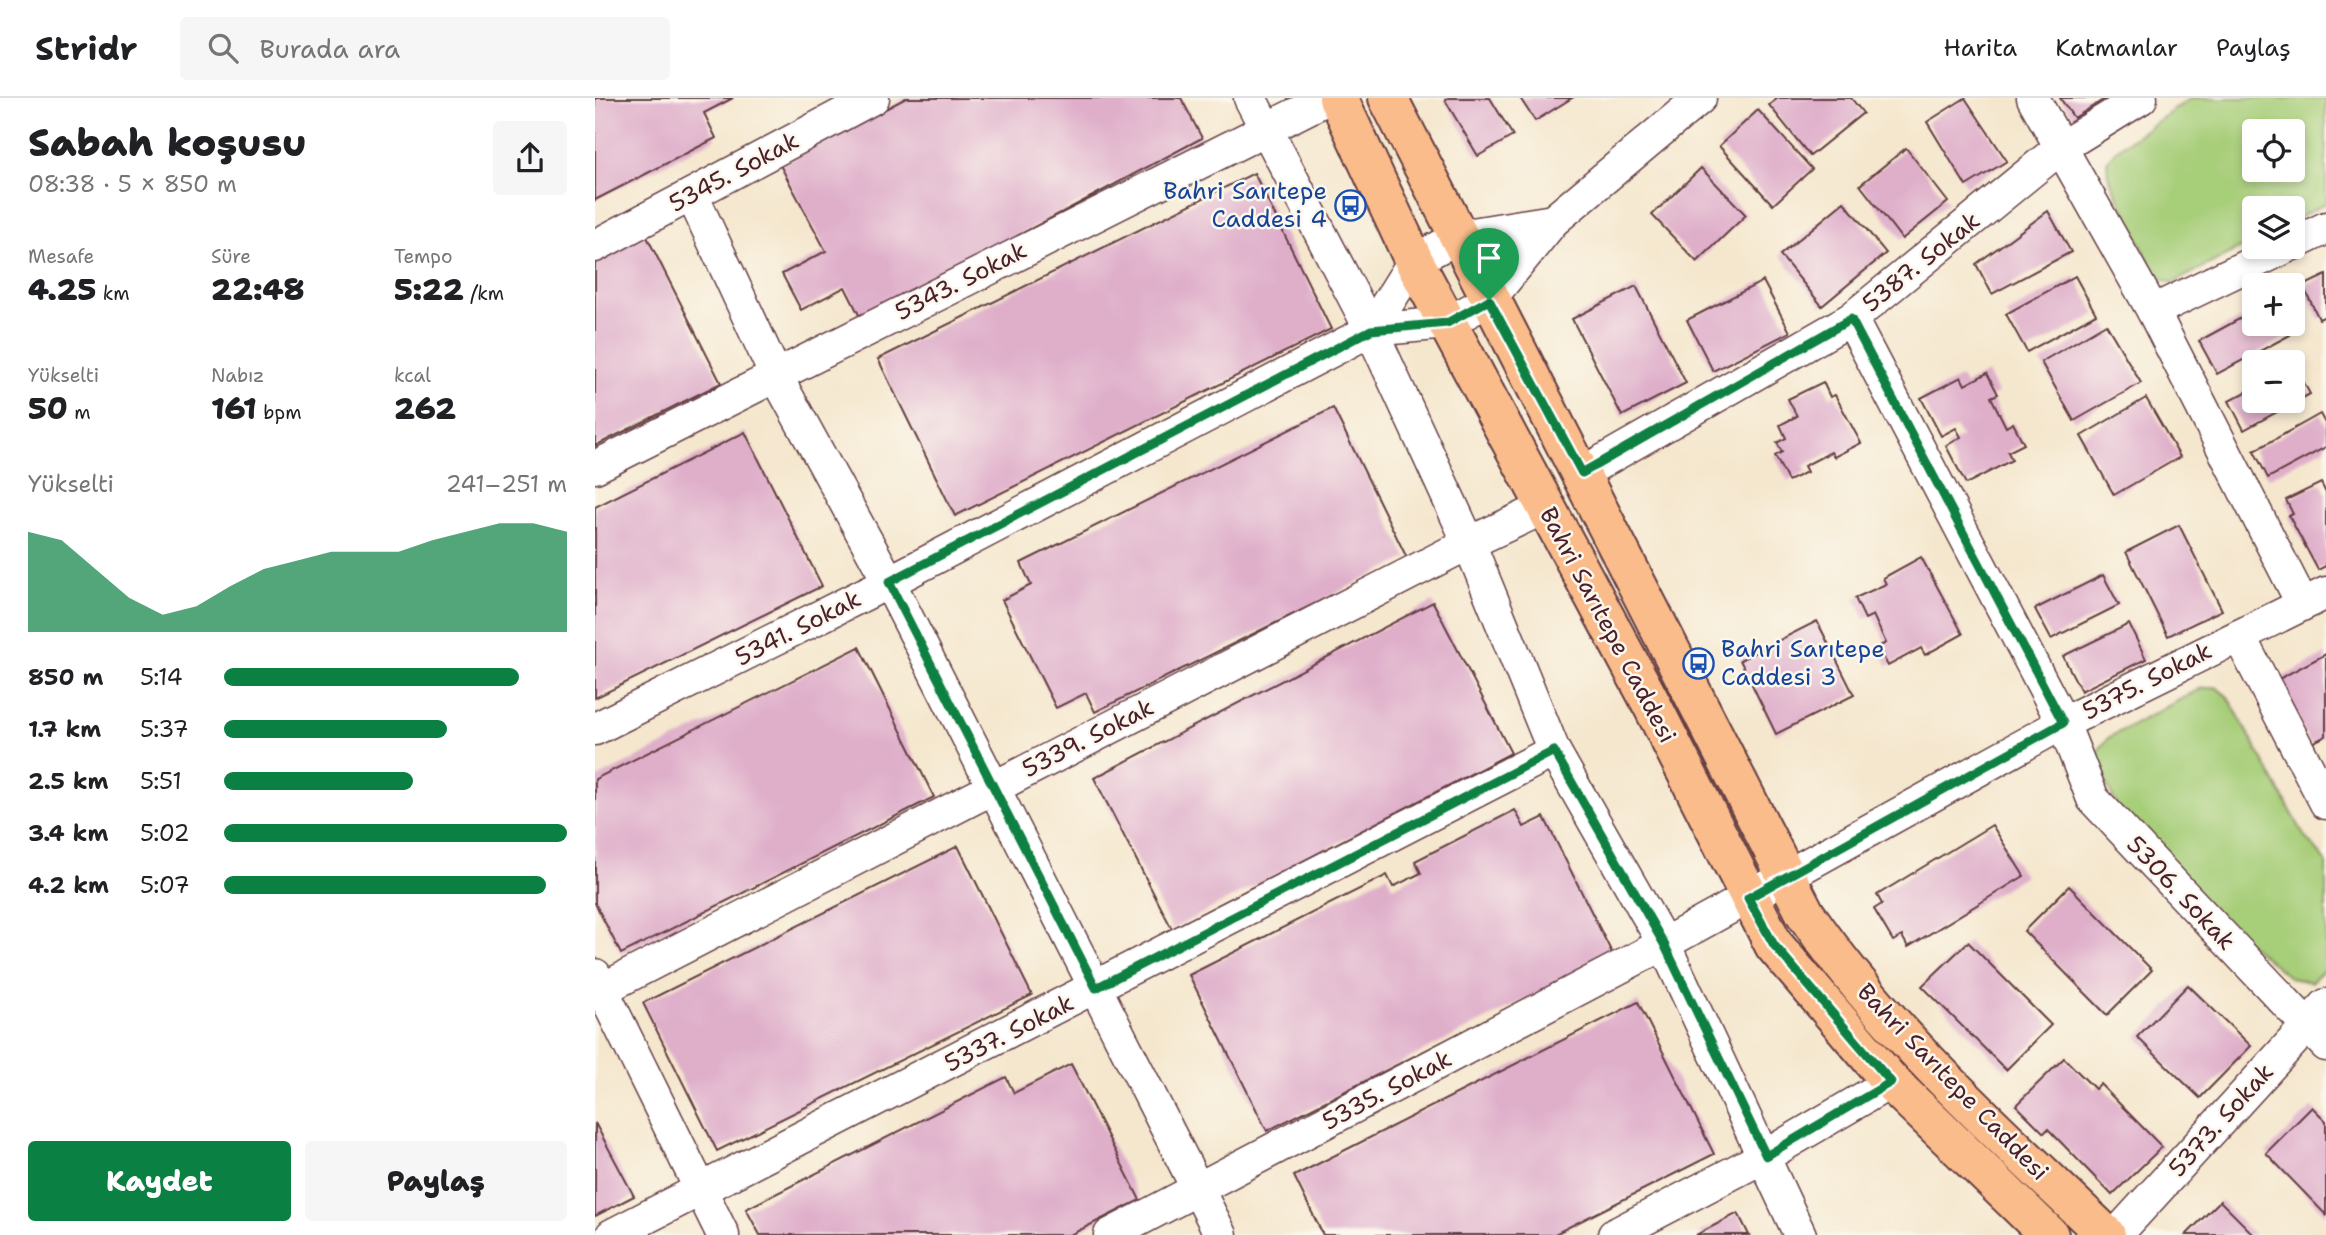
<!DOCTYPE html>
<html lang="tr">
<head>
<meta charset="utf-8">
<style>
  :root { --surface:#fff; --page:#f6f6f6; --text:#202124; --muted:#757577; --line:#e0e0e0; --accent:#0b8043 }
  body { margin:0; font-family:"Shantell Sans",sans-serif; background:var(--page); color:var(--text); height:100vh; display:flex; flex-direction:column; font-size:26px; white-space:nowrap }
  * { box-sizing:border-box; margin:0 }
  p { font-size:23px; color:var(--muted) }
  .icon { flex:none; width:38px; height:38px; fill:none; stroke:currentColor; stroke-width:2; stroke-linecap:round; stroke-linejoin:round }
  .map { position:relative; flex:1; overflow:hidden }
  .sheet { display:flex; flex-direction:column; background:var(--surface); width:595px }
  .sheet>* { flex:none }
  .buttons { position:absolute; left:1647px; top:21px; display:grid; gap:14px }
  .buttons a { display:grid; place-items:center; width:63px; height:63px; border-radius:7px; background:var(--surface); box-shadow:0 4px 10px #0003; font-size:35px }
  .pin { position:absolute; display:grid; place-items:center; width:60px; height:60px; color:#fff; margin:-72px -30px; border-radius:50% 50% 50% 0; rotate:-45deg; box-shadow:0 0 7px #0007 }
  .pin .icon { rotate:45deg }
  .round { display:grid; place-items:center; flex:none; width:74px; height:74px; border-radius:7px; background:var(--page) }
  .headline { display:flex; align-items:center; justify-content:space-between; height:119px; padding:0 28px }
  h1 { font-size:38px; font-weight:800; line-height:52px }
  .figures { display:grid; grid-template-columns:repeat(3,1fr); gap:10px; height:119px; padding:7px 28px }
  .figures div { display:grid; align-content:center }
  .figures b { font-size:30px; font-weight:800 }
  .figures small { font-size:19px; font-weight:400 }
  .figures p { font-size:19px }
  .chart { height:196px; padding:14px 28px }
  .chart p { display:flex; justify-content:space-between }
  .chart svg { width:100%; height:126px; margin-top:7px; fill:var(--accent); opacity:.7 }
  .button { display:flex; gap:14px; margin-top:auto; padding:14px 28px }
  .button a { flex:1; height:80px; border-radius:7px; background:var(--accent); color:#fff; font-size:28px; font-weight:800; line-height:80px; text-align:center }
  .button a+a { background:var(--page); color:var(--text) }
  ul { padding:0 28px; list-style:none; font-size:23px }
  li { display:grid; grid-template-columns:112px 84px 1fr; align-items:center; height:52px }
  li i { height:18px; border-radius:9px; background:var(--accent) }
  header { display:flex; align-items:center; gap:42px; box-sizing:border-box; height:98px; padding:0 35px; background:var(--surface); border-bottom:2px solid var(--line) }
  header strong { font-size:33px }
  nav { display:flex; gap:38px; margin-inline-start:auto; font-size:24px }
  .search { width:490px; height:63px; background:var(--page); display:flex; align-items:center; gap:18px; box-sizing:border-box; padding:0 24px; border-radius:7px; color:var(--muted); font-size:26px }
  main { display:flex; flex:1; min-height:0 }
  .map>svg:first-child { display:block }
  .green { fill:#a7ce79; stroke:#787652; stroke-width:2; fill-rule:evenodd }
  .building { fill:#dfafca }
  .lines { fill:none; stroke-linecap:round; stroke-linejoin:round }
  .minor-casing { stroke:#643d43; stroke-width:35 }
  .major-casing { stroke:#643d43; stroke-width:42 }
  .minor { stroke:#fff; stroke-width:32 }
  .major { stroke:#fabc8b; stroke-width:38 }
  .route-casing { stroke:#fff; stroke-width:14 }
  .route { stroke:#0b8043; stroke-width:9 }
  .labels { text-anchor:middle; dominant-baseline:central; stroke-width:5; stroke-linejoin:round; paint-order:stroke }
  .street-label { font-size:24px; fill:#4a1f2b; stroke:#fbf7ec }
  .transit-label { font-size:24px; fill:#164399; stroke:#fbf7ec; text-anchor:end }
</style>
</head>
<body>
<header>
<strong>Stridr</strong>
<div class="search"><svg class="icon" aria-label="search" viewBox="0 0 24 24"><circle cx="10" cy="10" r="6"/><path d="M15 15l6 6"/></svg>Burada ara</div>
<nav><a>Harita</a><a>Katmanlar</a><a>Paylaş</a></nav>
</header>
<main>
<section class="sheet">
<div class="headline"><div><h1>Sabah koşusu</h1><p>08:38 · 5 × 850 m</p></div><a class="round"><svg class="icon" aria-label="share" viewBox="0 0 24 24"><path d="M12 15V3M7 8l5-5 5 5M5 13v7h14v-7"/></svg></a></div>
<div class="figures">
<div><p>Mesafe</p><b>4.25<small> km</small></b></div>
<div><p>Süre</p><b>22:48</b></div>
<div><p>Tempo</p><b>5:22<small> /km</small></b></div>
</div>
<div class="figures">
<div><p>Yükselti</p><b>50<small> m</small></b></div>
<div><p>Nabız</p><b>161<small> bpm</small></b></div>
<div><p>kcal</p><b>262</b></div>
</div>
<div class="chart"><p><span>Yükselti</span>241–251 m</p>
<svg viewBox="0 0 160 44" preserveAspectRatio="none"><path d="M0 44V9L10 12L20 22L30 32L40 38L50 35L60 28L70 22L80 19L90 16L100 16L110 16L120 12L130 9L140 6L150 6L160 9V44z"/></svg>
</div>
<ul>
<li><b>850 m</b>5:14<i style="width:86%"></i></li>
<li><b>1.7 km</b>5:37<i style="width:65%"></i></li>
<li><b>2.5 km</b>5:51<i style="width:55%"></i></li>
<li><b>3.4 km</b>5:02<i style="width:100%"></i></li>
<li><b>4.2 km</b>5:07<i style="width:94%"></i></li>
</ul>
<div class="button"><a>Kaydet</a><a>Paylaş</a></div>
</section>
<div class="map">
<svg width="1731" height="1137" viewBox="0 0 1731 1137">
  <rect width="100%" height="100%" fill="#fbf7ec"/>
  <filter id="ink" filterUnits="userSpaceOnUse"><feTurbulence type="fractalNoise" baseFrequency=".0143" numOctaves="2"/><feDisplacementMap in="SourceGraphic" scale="14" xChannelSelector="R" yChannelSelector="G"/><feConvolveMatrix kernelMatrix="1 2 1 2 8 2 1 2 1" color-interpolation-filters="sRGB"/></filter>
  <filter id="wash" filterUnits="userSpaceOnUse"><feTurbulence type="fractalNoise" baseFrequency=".00686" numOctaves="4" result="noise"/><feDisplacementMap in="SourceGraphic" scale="28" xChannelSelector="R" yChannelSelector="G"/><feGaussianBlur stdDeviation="1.57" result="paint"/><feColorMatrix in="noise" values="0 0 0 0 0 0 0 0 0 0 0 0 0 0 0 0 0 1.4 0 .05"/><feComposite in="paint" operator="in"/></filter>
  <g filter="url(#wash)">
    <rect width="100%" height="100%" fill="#f5e7ce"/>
    <!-- green -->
    <g class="green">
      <path d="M 1596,0 L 1731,0 L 1731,105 L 1698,123 L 1698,110 L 1659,110 L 1659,143 L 1578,185 L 1567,181 L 1559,173 L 1513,78 L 1512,64 L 1521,52 ZM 1659,33 L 1698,33 L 1698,72 L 1659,72 Z"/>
      <path d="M 1621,589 L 1633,599 L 1709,737 L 1731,763 L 1731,870 L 1716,884 L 1695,880 C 1634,828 1510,736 1503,653 L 1513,640 L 1605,591 Z"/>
    </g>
    <g id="blocks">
      <!-- building -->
      <g class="building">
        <path d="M 0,0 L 138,0 L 109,15 L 121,40 L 0,102 Z"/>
        <path d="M 311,0 L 586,0 L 607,40 L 266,221 L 250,189 L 206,212 L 187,176 L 231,153 L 185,67 Z"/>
        <path d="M 853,0 L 895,0 L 918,38 L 883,58 L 850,2 Z"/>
        <path d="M 925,0 L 977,0 L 940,23 Z"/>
        <path d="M 1183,0 L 1256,0 L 1268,15 L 1215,58 L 1174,7 Z"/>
        <path d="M 1370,0 L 1412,63 L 1371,88 L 1332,24 Z"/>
        <path d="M 1465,0 L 1511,0 L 1479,20 Z"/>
        <path d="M 1163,12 L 1217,71 L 1178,107 L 1124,48 Z"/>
        <path d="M 1311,50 L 1353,104 L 1307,141 L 1265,87 Z"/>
        <path d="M 1106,70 L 1151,117 L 1102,164 L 1057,117 Z"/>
        <path d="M 659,75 L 736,231 L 360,418 L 283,261 Z"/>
        <path d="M 1249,104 L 1291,155 L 1227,208 L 1185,157 Z"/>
        <path d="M 1453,113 L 1476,154 L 1397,196 L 1381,166 Z"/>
        <path d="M 51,137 L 126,285 L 0,348 L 0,163 Z"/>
        <path d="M 1731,177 L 1731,218 L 1724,221 L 1708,188 Z"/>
        <path d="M 1480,178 L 1501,216 L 1432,254 L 1411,216 Z"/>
        <path d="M 1168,183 L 1195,234 L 1118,273 L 1092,222 Z"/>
        <path d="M 1041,188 L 1091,285 L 1027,318 L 977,221 Z"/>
        <path d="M 1659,213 L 1659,226 L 1689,226 L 1695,237 L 1622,276 L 1604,243 Z"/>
        <path d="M 1511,226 L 1546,285 L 1479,323 L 1446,264 Z"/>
        <path d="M 1700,268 L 1715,296 L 1649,332 L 1634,303 L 1659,290 L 1659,303 L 1698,303 Z"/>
        <path d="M 1392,275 L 1403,296 L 1396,299 L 1411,329 L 1418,325 L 1429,346 L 1413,354 L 1417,362 L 1371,386 L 1351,348 L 1366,339 L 1361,330 L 1346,338 L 1326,300 L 1366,279 L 1370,287 Z"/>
        <path d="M 1228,284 L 1235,299 L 1240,297 L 1266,345 L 1239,359 L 1236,354 L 1209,368 L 1212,374 L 1193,383 L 1180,358 L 1187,354 L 1182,345 L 1191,340 L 1185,327 L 1202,318 L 1193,301 Z"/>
        <path d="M 1551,300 L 1585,359 L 1519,397 L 1486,338 Z"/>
        <path d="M 738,310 L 812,460 L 500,614 L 491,595 L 461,610 L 407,502 L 436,487 L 426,465 Z"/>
        <path d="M 1725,316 L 1731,327 L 1731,349 L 1673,380 L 1659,353 Z"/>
        <path d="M 150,334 L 227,488 L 0,600 L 0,409 Z"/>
        <path d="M 1726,385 L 1731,395 L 1731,468 L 1723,472 L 1694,418 L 1698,416 L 1691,402 Z"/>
        <path d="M 1584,427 L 1627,512 L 1573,538 L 1531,454 Z"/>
        <path d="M 1326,459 L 1368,536 L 1330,557 L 1326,550 L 1293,568 L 1283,549 L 1291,545 L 1278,517 L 1270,521 L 1260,500 L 1291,486 L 1288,480 Z"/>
        <path d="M 1508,477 L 1524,507 L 1456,541 L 1440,511 Z"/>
        <path d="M 838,504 L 916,655 L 577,831 L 499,680 Z"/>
        <path d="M 1222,523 L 1259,597 L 1181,636 L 1145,562 Z"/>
        <path d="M 1534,526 L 1551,561 L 1486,593 L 1468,558 Z"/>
        <path d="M 264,549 L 339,699 L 26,856 L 0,805 L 0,681 Z"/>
        <path d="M 1731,556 L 1731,638 L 1715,646 L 1682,582 Z"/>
        <path d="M 920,712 L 929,729 L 949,719 L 1018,857 L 672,1033 L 594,877 L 792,777 L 798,789 L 826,775 L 820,763 Z"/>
        <path d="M 1397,727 L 1429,778 L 1313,849 L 1307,838 L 1298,843 L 1279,811 L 1287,806 L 1282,797 Z"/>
        <path d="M 363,748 L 437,897 L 122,1053 L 48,905 Z"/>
        <path d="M 1474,788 L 1557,872 L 1512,917 L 1429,833 Z"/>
        <path d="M 1373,844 L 1456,927 L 1411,972 L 1327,888 Z"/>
        <path d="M 1593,887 L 1656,948 L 1605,1000 L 1542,939 Z"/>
        <path d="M 1043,904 L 1119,1056 L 958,1137 L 728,1137 L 699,1078 Z"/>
        <path d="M 1469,960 L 1500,991 L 1505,986 L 1567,1049 L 1517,1097 L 1453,1031 L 1449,1035 L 1421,1007 Z"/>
        <path d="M 476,966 L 545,1102 L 475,1137 L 165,1137 L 151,1111 L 411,979 L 419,995 Z"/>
        <path d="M 1717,1009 L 1731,1023 L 1731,1117 L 1671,1055 Z"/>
        <path d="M 0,1025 L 39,1098 L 0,1118 Z"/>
        <path d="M 1625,1103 L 1659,1137 L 1591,1137 Z"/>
        <path d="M 1143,1115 L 1154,1137 L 1101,1137 Z"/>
      </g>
    </g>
  </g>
  <g filter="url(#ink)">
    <use href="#blocks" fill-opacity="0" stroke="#643d43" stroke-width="2"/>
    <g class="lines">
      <defs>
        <g id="minor">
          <path d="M 655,0 L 776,232 L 874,445 L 959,653 L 1069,846 L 1205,1137"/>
          <path d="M 1438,0 L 1558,213 L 1707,505"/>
          <path d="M 97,97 L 180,276 L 294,484 L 626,1137"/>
          <path d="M 1698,146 L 1731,130"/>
          <path d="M 0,148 L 278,0"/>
          <path d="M 1558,213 L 1691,149"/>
          <path d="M 1256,221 L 1468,625 L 1498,701 L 1731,947"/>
          <path d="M 776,232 L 819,163 L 865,138 L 958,123"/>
          <path d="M 0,369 L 733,0"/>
          <path d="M 987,375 L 1256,221 L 1465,50 L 1546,0"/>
          <path d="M 1644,538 L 1731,705"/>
          <path d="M 0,631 L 294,484 L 776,232 L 852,225 L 894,202 L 958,123 L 1105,0"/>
          <path d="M 0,877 L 128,1137"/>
          <path d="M 0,895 L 874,445 L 951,409"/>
          <path d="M 17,1137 L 959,653"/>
          <path d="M 515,1137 L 1069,846 L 1468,625 L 1731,495"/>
          <path d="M 1019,1137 L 1170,1058 L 1296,984"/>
          <path d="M 1521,1137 L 1731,907"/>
        </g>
        <g id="major">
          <path d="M 743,0 L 819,163 L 1055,603 L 1179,847 L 1296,984 L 1454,1137"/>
          <path d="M 793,0 L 1210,815 C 1293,937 1405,1035 1511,1137"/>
        </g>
      </defs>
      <!-- minor casing -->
      <use href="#minor" class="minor-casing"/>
      <!-- major casing -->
      <use href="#major" class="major-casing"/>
      <!-- minor -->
      <use href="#minor" class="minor"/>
      <!-- major -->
      <use href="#major" class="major"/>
    </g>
  </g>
  <g class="lines" filter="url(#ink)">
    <defs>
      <path id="route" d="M 894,202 L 987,375 L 1256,221 L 1468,625 L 1153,800 L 1179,847 L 1296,984 L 1171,1058 L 1069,846 L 959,653 L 501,890 L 294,484 L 776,232 L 852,225 Z"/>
    </defs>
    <!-- route casing -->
    <use href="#route" class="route-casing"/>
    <!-- route -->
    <use href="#route" class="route"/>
  </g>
  <!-- icons -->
  <defs>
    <symbol id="bus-ring" viewBox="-11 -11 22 22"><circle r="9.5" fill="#fbf7ec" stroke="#1a4fb4" stroke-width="1.5"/><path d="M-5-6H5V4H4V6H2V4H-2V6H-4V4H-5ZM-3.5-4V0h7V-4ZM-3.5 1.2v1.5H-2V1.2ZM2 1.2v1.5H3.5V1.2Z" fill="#1a4fb4"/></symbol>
  </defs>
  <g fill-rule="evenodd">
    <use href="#bus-ring" x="738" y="90" width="35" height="35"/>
    <use href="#bus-ring" x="1086" y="548" width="35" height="35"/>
  </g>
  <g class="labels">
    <!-- street labels -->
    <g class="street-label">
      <text transform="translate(139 74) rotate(-28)">5345. Sokak</text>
      <text transform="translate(1326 164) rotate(-39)">5387. Sokak</text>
      <text transform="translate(366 183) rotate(-27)">5343. Sokak</text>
      <text transform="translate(1013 527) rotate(62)">Bahri Sarıtepe Caddesi</text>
      <text transform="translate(203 530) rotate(-27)">5341. Sokak</text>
      <text transform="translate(1552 583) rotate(-27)">5375. Sokak</text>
      <text transform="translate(493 640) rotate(-27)">5339. Sokak</text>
      <text transform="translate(1586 795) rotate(47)">5306. Sokak</text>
      <text transform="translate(414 935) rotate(-27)">5337. Sokak</text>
      <text transform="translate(1358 984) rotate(46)">Bahri Sarıtepe Caddesi</text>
      <text transform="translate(792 992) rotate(-28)">5335. Sokak</text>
      <text transform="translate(1626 1022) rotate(-48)">5373. Sokak</text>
    </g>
    <!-- transit labels -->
    <g class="transit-label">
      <text x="732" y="93">Bahri Sarıtepe<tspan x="732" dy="28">Caddesi 4</tspan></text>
      <text x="1126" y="551" text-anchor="start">Bahri Sarıtepe<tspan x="1126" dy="28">Caddesi 3</tspan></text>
    </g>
  </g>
</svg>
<div class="buttons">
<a><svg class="icon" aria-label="locate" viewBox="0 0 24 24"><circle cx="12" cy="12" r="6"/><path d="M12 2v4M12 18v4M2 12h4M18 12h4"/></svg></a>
<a><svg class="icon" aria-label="layers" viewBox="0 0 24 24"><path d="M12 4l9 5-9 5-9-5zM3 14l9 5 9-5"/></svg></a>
<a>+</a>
<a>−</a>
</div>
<div class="pin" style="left:894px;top:202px;background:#1e9e55"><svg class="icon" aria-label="arrive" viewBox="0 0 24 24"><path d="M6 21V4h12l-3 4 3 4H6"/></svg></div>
</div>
</main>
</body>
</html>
